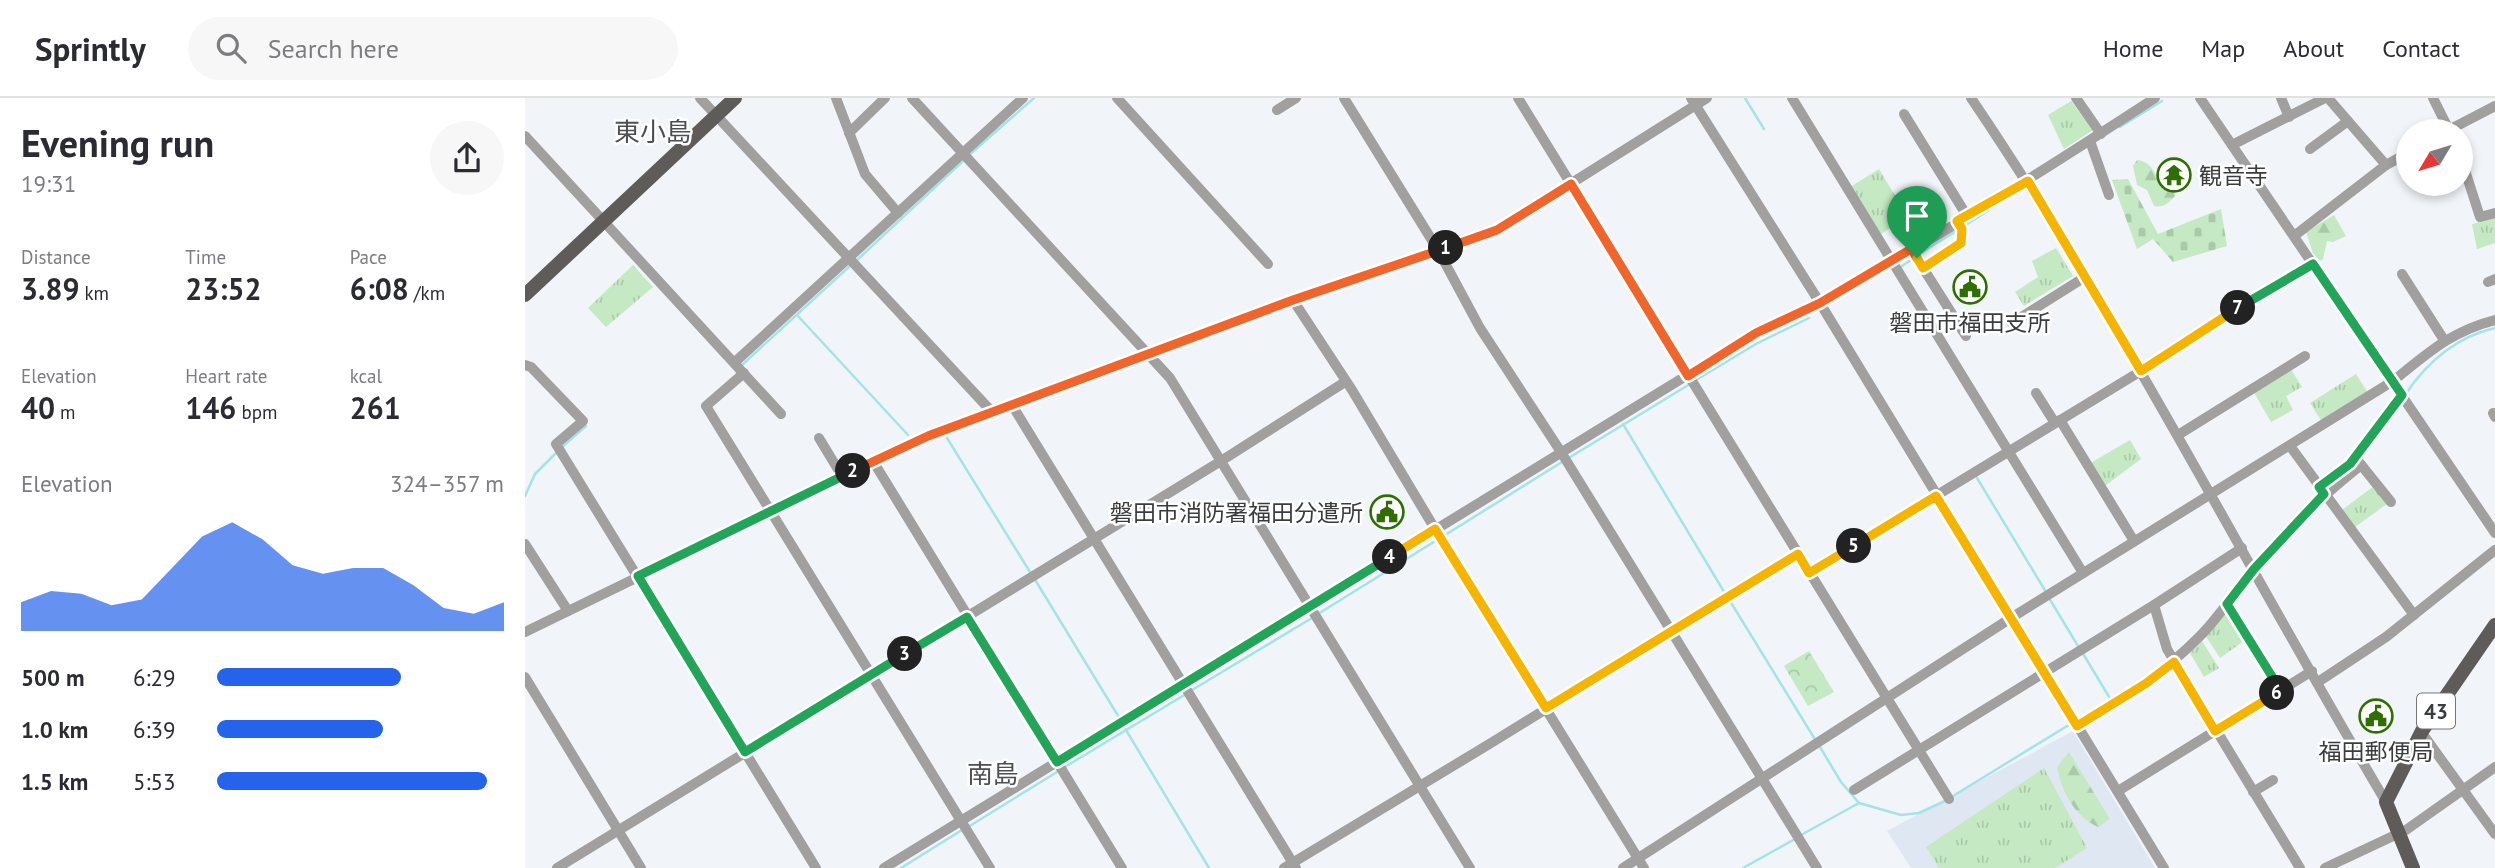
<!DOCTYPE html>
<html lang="en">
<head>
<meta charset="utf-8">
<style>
  :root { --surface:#fff; --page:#f7f7f7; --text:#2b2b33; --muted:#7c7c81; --line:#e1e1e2; --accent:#2563eb }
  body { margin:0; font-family:"PT Sans","Noto Sans JP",sans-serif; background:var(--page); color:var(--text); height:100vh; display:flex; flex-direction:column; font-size:26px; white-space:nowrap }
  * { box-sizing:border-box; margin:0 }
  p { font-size:23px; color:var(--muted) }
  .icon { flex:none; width:38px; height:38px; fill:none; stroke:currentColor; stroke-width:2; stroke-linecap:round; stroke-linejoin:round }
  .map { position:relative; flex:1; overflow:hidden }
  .details { display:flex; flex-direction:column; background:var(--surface); width:525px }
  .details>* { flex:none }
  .needle { width:46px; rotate:232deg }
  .buttons { position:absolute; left:1871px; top:21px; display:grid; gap:14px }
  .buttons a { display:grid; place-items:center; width:77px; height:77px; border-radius:50%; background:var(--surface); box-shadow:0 4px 10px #0003; font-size:35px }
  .pin { position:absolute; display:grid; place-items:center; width:60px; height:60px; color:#fff; margin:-72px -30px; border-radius:50% 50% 50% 0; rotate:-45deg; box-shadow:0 0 7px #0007 }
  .pin .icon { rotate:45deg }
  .km { position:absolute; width:35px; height:35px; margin:-18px; border-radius:50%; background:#222; color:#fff; font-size:19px; line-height:35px; text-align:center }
  .round { display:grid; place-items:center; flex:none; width:74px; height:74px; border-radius:37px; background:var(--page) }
  .head { display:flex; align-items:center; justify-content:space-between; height:119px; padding:0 21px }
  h1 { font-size:38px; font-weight:600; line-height:52px }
  .stats { display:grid; grid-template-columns:repeat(3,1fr); gap:10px; height:119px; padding:7px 21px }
  .stats div { display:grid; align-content:center }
  .stats b { font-size:30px; font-weight:600 }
  .stats small { font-size:19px; font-weight:400 }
  .stats p { font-size:19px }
  .chart { height:196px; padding:14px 21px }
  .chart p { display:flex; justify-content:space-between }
  .chart svg { width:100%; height:126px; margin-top:7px; fill:var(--accent); opacity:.7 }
  ul { padding:0 21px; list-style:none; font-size:23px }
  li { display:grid; grid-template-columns:112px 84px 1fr; align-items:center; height:52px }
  li i { height:18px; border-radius:9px; background:var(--accent) }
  header { display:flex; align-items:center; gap:42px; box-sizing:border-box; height:98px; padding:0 35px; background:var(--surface); border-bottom:2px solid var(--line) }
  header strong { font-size:33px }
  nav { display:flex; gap:38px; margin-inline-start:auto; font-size:24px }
  .search { width:490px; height:63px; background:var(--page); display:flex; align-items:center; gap:18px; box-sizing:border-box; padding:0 24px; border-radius:38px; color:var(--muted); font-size:26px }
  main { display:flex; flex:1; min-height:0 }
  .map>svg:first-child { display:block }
  .built { fill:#dfe8f2 }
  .grass { fill:url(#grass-tufts) }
  .forest { fill:url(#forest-firs) }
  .cemetery { fill:url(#cemetery-stones) }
  .park { fill:url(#park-crowns) }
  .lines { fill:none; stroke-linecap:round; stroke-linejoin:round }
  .stream { stroke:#a3e4e7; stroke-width:2.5 }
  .minor { stroke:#a1a09f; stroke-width:10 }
  .major { stroke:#5e5b59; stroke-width:14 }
  .split-1-casing { stroke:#fff; stroke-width:14 }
  .split-2-casing { stroke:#fff; stroke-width:14 }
  .split-3-casing { stroke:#fff; stroke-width:14 }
  .split-4-casing { stroke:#fff; stroke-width:14 }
  .split-5-casing { stroke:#fff; stroke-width:14 }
  .split-6-casing { stroke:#fff; stroke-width:14 }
  .split-7-casing { stroke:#fff; stroke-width:14 }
  .split-8-casing { stroke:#fff; stroke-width:14 }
  .split-1 { stroke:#f0652b; stroke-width:9 }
  .split-2 { stroke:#f0652b; stroke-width:9 }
  .split-3 { stroke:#22a559; stroke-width:9 }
  .split-4 { stroke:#22a559; stroke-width:9 }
  .split-5 { stroke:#f5b400; stroke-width:9 }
  .split-6 { stroke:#f5b400; stroke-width:9 }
  .split-7 { stroke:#22a559; stroke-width:9 }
  .split-8 { stroke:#f5b400; stroke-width:9 }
  .labels { text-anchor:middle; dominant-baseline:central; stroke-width:5; stroke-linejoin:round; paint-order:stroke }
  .shield { fill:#fff; stroke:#757677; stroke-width:2 }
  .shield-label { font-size:21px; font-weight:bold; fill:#3a3c3d }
  .poi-label { font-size:23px; fill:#3a3c3d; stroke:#fff }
  .quarter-label { font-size:26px; fill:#4d5053; stroke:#fff }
</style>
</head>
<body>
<header>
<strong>Sprintly</strong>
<div class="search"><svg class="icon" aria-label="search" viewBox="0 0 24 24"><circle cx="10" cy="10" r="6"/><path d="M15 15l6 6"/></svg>Search here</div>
<nav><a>Home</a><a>Map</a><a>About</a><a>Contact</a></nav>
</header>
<main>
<section class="details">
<div class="head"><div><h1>Evening run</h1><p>19:31</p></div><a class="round"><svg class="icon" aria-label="share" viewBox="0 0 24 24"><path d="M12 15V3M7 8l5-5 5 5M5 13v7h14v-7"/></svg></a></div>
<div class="stats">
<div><p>Distance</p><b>3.89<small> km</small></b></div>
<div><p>Time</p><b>23:52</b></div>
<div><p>Pace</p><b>6:08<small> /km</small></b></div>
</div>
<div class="stats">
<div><p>Elevation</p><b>40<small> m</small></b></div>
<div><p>Heart rate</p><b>146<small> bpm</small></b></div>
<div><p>kcal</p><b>261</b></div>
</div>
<div class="chart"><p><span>Elevation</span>324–357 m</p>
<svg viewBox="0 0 160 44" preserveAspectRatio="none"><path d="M0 44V34L10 30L20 31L30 35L40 33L50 22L60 11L70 6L80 12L90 21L100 24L110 22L120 22L130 28L140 36L150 38L160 34V44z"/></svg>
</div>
<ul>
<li><b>500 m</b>6:29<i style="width:64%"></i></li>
<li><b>1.0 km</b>6:39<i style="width:58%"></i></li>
<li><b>1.5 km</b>5:53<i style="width:94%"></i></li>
</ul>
</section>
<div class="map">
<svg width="1970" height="770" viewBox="0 0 1970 770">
  <defs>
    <pattern id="grass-tufts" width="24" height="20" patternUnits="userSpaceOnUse" patternTransform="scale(1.75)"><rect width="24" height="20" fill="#c5e9c2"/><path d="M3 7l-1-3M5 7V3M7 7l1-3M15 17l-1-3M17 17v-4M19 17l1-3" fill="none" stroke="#aac9a8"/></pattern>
    <pattern id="forest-firs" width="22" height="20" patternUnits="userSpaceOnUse" patternTransform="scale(1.75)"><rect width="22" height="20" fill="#c5e9c2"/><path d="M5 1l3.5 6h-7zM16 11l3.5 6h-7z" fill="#aac9a8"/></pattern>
    <pattern id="cemetery-stones" width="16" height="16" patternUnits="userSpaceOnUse" patternTransform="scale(1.75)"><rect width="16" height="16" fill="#c5e9c2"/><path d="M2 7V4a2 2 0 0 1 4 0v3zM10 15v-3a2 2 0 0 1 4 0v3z" fill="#aac9a8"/></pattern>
    <pattern id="park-crowns" width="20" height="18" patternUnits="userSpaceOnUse" patternTransform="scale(1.75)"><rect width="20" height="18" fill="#c5e9c2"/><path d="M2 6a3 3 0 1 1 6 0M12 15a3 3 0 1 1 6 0" fill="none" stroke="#aac9a8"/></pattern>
  </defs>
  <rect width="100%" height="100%" fill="#f1f4f8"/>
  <!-- built -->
  <path class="built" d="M 1548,633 L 1630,770 L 1386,770 L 1362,733 Z"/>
  <!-- grass -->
  <g class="grass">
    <path d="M 1546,3 L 1568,32 L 1539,51 L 1523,17 Z"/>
    <path d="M 1354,71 L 1383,119 L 1351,139 L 1322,91 Z"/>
    <path d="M 1970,120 L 1970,145 L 1952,151 L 1947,126 Z"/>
    <path d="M 1531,150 L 1548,178 L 1499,208 L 1490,194 L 1513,179 L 1507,163 Z"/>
    <path d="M 108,167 L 128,189 L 81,229 L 63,210 Z"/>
    <path d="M 1764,268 L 1777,289 L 1761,298 L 1768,312 L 1746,324 L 1727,291 Z"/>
    <path d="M 1831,276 L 1845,298 L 1799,327 L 1785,305 Z"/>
    <path d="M 1605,342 L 1616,361 L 1577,390 L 1562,367 Z"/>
    <path d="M 1849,388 L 1862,406 L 1826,432 L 1813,415 Z"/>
    <path d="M 1702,506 L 1723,540 L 1695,560 L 1680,537 Z"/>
    <path d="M 1677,543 L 1694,570 L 1679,579 L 1665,555 Z"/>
    <path d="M 1519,670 L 1562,750 L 1530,770 L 1414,770 L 1401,749 Z"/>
  </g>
  <!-- forest -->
  <g class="forest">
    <path d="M 1612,62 C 1624,63 1630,73 1634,84 L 1648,91 L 1650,98 C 1643,105 1639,110 1629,108 L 1622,92 L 1612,87 L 1608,68 Z"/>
    <path d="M 1809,117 L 1821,138 L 1808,144 L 1802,143 L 1798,161 L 1795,163 L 1788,155 L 1781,134 Z"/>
    <path d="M 1544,654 L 1585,721 L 1573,729 C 1550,719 1536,693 1532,669 Z"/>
  </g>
  <!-- cemetery -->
  <path class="cemetery" d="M 1603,81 L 1633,136 L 1696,111 L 1702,148 L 1648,164 L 1628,141 L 1612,151 L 1587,82 Z"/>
  <!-- park -->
  <path class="park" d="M 1284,553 L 1309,594 L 1283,608 L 1259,568 Z"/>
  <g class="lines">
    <!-- stream -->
    <g class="stream">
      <path d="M 1220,0 L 1239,31"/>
      <path d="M 1595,29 L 1637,3"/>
      <path d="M 443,58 L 509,0"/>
      <path d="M 1439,128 L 1483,100"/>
      <path d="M 1394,156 L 1433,132"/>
      <path d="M 331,163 L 438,63"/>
      <path d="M 1377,168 L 1389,160"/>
      <path d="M 272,217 L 383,337"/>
      <path d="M 217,267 L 326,167"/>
      <path d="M 1171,282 L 1231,246 L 1284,220"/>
      <path d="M 1880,297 C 1902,264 1931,239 1970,230"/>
      <path d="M 1098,326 L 1201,497"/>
      <path d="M 422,340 L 505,474"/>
      <path d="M 37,349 L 61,328"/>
      <path d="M 1042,361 L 1165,286"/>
      <path d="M 1452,380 L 1521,494"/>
      <path d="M 0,398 L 10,376 L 32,354"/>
      <path d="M 917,439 L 1037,364"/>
      <path d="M 509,480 L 595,621"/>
      <path d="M 1524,500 L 1553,548"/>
      <path d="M 1205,503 L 1291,643"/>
      <path d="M 793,516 L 912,442"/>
      <path d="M 1557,554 L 1586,602"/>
      <path d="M 667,592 L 787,520"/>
      <path d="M 598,627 L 684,770"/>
      <path d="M 1295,649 L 1316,684 L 1334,705 L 1376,717 L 1394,715 L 1422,702"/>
      <path d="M 538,670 L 661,596"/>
      <path d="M 1428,698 L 1547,625"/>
      <path d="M 443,729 L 532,674"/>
      <path d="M 1276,737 L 1334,705"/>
      <path d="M 376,770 L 437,732"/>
      <path d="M 1218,770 L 1270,741"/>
    </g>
    <!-- minor -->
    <g class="minor">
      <path d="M 175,0 L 467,314"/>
      <path d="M 311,0 L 340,76 L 373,115"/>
      <path d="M 387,0 L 645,280 L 945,770"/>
      <path d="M 592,0 L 743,166"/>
      <path d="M 819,0 L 913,152 L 955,230 L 1036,354 L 1292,770"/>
      <path d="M 993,0 L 1424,701"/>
      <path d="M 1166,0 L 1295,205 L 1639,770"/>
      <path d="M 1267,0 L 1558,475"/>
      <path d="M 1446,0 C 1599,226 1722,470 1861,704"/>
      <path d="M 1551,0 L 1576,36"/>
      <path d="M 1675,0 L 1970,435"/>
      <path d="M 1756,0 L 1764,19"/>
      <path d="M 1803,0 L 1861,67"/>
      <path d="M 1908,0 L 1924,32"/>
      <path d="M 752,12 L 771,0"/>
      <path d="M 1379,16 L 1442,118"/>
      <path d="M 1922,33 L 1970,8"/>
      <path d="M 324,35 L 360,0"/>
      <path d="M 0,38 L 256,316"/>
      <path d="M 1565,43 L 1584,97"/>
      <path d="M 1707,47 L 1800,0"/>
      <path d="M 1785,51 L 1823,23"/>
      <path d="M 1936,60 L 1955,119 L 1970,115"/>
      <path d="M 1769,138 L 1861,67 L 1883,55"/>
      <path d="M 1386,151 L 1441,238"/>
      <path d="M 1398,170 L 1436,145 L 1437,131 L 1432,123"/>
      <path d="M 1877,176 L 1919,242"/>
      <path d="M 1963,184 L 1970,181"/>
      <path d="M 768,202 L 827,292 L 910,431 L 1119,770"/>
      <path d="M 1487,225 L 1560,179"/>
      <path d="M 210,264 L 498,0"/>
      <path d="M 0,267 L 6,269 L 58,323 L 31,346 L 291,770"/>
      <path d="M 219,275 L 181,308 L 465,770"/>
      <path d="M 1511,295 L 1530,325"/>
      <path d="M 487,307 L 771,770"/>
      <path d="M 1968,315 L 1970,319"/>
      <path d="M 1535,322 L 1609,443"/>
      <path d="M 1653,337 L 1780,258"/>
      <path d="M 294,340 L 317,378"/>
      <path d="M 1765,348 L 1889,517"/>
      <path d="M 348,363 L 597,770"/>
      <path d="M 1833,363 L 1866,404"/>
      <path d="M 1794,389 L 1825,366 L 1877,297"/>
      <path d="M 0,446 L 43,513"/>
      <path d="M 1284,475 L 1616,273 L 1731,198 L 1788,166"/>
      <path d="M 1702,506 L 1756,593"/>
      <path d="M 1629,507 L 1642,551 L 1775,770"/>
      <path d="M 0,534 L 403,338 L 768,202 L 972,132 L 1182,0"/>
      <path d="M 0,579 L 116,770"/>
      <path d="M 1793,584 L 1861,539 L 1970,452"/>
      <path d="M 1552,628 C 1596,601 1638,576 1674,539 C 1694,519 1710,494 1728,472 C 1760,432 1796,399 1836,367"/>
      <path d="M 1897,635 L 1970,736"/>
      <path d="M 1329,692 L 1629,507 L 1717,450"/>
      <path d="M 1593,693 L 1787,573"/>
      <path d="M 1728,694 L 1748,682"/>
      <path d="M 32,770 L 696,363 L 820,284"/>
      <path d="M 359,770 L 1231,235 C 1370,168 1501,84 1630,0"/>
      <path d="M 759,770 L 966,645 L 1273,456"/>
      <path d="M 1098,770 L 1486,520 L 1868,283 C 1902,256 1926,233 1970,222"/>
      <path d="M 1800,770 L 1881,732 L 1970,669"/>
    </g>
    <!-- major -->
    <g class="major">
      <path d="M 0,197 L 210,0"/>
      <path d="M 1888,770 L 1861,704 L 1897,633 L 1970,527"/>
    </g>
  </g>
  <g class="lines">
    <defs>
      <path id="split-1" d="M 921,150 L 972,132 L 1046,86 L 1163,278 L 1231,235 L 1295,205 L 1386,151 L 1392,160"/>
      <path id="split-2" d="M 328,373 L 403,338 L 768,202 L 921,150"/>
      <path id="split-3" d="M 328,373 L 113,478 L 220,654 L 380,556"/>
      <path id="split-4" d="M 380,556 L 442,519 L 532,664 L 865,459"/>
      <path id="split-5" d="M 865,459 L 910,431 L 1021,610 L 1273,456 L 1284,475 L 1329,448"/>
      <path id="split-6" d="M 1329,448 L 1411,398 L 1552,628 L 1620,586 L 1649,564 L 1690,633 L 1752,595"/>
      <path id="split-7" d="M 1713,210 L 1788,166 L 1877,297 L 1825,366 L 1794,389 L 1799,396 L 1729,471 L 1702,506 L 1756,593 L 1752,595"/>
      <path id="split-8" d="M 1392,160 L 1398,170 L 1436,145 L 1437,131 L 1432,123 L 1503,83 L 1616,273 L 1713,210"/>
    </defs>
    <!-- split-1 casing -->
    <use href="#split-1" class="split-1-casing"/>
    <!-- split-2 casing -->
    <use href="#split-2" class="split-2-casing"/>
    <!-- split-3 casing -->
    <use href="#split-3" class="split-3-casing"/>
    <!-- split-4 casing -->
    <use href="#split-4" class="split-4-casing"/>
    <!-- split-5 casing -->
    <use href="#split-5" class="split-5-casing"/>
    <!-- split-6 casing -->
    <use href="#split-6" class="split-6-casing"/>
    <!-- split-7 casing -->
    <use href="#split-7" class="split-7-casing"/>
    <!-- split-8 casing -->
    <use href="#split-8" class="split-8-casing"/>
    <!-- split-1 -->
    <use href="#split-1" class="split-1"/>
    <!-- split-2 -->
    <use href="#split-2" class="split-2"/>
    <!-- split-3 -->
    <use href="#split-3" class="split-3"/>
    <!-- split-4 -->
    <use href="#split-4" class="split-4"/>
    <!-- split-5 -->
    <use href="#split-5" class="split-5"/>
    <!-- split-6 -->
    <use href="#split-6" class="split-6"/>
    <!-- split-7 -->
    <use href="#split-7" class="split-7"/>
    <!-- split-8 -->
    <use href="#split-8" class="split-8"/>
  </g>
  <!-- icons -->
  <defs>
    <symbol id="temple-ring" viewBox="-11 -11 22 22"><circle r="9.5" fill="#fff" stroke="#2e6e02" stroke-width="1.5"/><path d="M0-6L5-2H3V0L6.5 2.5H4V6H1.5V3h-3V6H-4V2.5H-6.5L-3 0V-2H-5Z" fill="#2e6e02"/></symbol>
    <symbol id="civic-ring" viewBox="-11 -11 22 22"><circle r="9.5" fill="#fff" stroke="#2e6e02" stroke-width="1.5"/><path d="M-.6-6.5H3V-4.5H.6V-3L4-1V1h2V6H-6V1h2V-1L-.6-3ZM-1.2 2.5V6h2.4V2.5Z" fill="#2e6e02"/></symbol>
  </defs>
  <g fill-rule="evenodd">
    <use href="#temple-ring" x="1630" y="58" width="38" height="38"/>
    <use href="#civic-ring" x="1426" y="170" width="38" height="38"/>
    <use href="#civic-ring" x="843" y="395" width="38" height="38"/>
    <use href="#civic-ring" x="1832" y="599" width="38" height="38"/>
  </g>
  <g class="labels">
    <!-- shield labels -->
    <rect class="shield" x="1892" y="595.5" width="38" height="35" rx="5"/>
    <g class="shield-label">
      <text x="1911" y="613">43</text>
    </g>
    <!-- poi labels -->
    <g class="poi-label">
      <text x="1674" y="77" text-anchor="start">観音寺</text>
      <text x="1445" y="224">磐田市福田支所</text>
      <text x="838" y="414" text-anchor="end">磐田市消防署福田分遣所</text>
      <text x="1851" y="653">福田郵便局</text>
    </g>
    <!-- quarter labels -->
    <g class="quarter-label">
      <text x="128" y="33">東小島</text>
      <text x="468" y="675">南島</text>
    </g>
  </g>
</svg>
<div class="buttons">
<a><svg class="needle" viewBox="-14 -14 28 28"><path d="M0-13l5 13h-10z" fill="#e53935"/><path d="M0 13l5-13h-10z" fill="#7c7c81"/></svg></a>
</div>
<div class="pin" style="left:1392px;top:160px;background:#1e9e55"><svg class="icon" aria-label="arrive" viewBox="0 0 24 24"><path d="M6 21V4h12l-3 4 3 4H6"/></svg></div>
<b class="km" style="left:921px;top:150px">1</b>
<b class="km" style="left:328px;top:373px">2</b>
<b class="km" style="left:380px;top:556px">3</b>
<b class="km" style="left:865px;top:459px">4</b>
<b class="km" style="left:1329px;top:448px">5</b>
<b class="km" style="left:1752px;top:595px">6</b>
<b class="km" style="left:1713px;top:210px">7</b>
</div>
</main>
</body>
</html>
